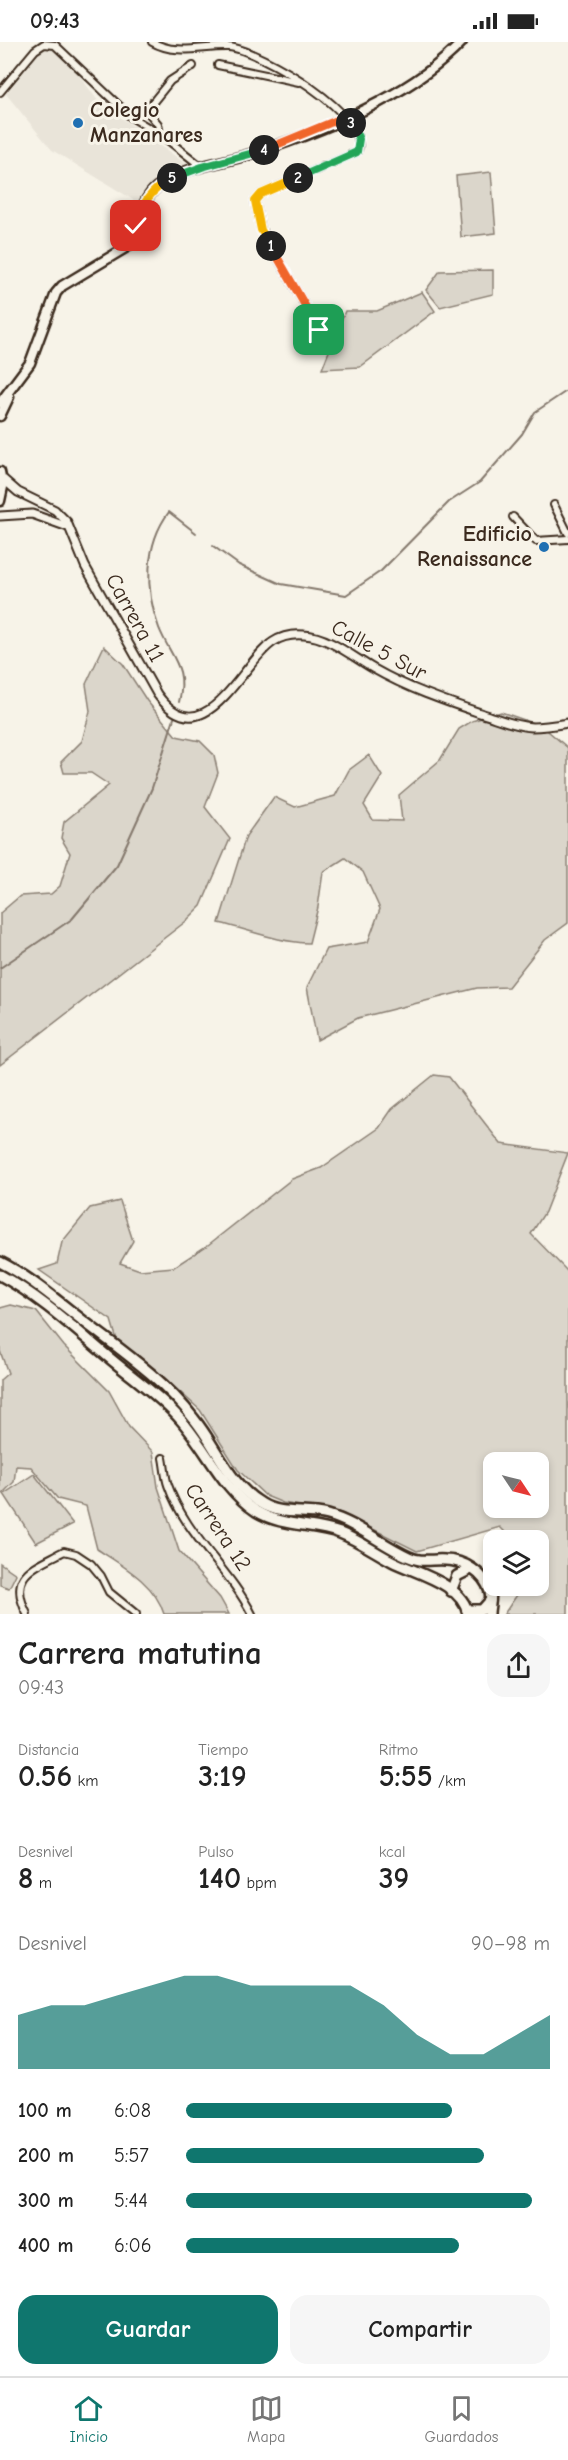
<!DOCTYPE html>
<html lang="es">
<head>
<meta charset="utf-8">
<style>
  :root { --surface:#fff; --page:#f6f6f6; --text:#222; --muted:#767676; --line:#e0e0e0; --accent:#0f766e }
  body { margin:0; font-family:"Comic Neue",sans-serif; background:var(--page); color:var(--text); height:100vh; display:flex; flex-direction:column; font-size:22px; white-space:nowrap }
  * { box-sizing:border-box; margin:0 }
  p { font-size:20px; color:var(--muted) }
  .icon { flex:none; width:33px; height:33px; fill:none; stroke:currentColor; stroke-width:2; stroke-linecap:round; stroke-linejoin:round }
  .map { position:relative; height:1572px; overflow:hidden }
  .sheet { display:flex; flex-direction:column; background:var(--surface); flex:1 }
  .sheet>* { flex:none }
  .needle { width:39px; rotate:125deg }
  .tools { position:absolute; left:483px; top:1410px; display:grid; gap:12px }
  .tools a { display:grid; place-items:center; width:66px; height:66px; border-radius:12px; background:var(--surface); box-shadow:0 3px 9px #0003; font-size:30px }
  .pin { position:absolute; display:grid; place-items:center; width:51px; height:51px; color:#fff; margin:-26px; border-radius:12px; box-shadow:0 3px 9px #0006 }
  .km { position:absolute; width:30px; height:30px; margin:-15px; border-radius:50%; background:#222; color:#fff; font-size:16px; line-height:30px; text-align:center }
  .round { display:grid; place-items:center; flex:none; width:63px; height:63px; border-radius:18px; background:var(--page) }
  .headline { display:flex; align-items:center; justify-content:space-between; height:102px; padding:0 18px }
  h1 { font-size:33px; font-weight:600; line-height:45px }
  .metrics { display:grid; grid-template-columns:repeat(3,1fr); gap:9px; height:102px; padding:6px 18px }
  .metrics div { display:grid; align-content:center }
  .metrics b { font-size:30px; font-weight:600 }
  .metrics small { font-size:16px; font-weight:400 }
  .metrics p { font-size:16px }
  .chart { height:168px; padding:12px 18px }
  .chart p { display:flex; justify-content:space-between }
  .chart svg { width:100%; height:108px; margin-top:6px; fill:var(--accent); opacity:.7 }
  .cta { display:flex; gap:12px; margin-top:auto; padding:12px 18px }
  .cta a { flex:1; height:69px; border-radius:18px; background:var(--accent); color:#fff; font-size:24px; font-weight:600; line-height:69px; text-align:center }
  .cta a+a { background:var(--page); color:var(--text) }
  ul { padding:0 18px; list-style:none; font-size:20px }
  li { display:grid; grid-template-columns:96px 72px 1fr; align-items:center; height:45px }
  li i { height:15px; border-radius:8px; background:var(--accent) }
  .status { display:flex; justify-content:space-between; align-items:center; height:42px; padding:0 30px; background:var(--surface); direction:ltr }
  .status svg { height:16px; fill:currentColor }
  .tabs { display:flex; justify-content:space-around; align-items:center; height:84px; border-top:2px solid var(--line); background:var(--surface); font-size:16px; color:var(--muted) }
  .tabs a { display:grid; justify-items:center; gap:3px }
  .tabs .on { color:var(--accent) }
  .map>svg:first-child { display:block }
  .built { fill:#e9e4d9 }
  .green { fill:#dbd6cb; stroke:#8b8074; stroke-width:1.5; fill-rule:evenodd }
  .lines { fill:none; stroke-linecap:round; stroke-linejoin:round }
  .stream { stroke:#84786c; stroke-width:2 }
  .minor-casing { stroke:#3b2a1e; stroke-width:10 }
  .tertiary-casing { stroke:#3b2a1e; stroke-width:11 }
  .secondary-casing { stroke:#3b2a1e; stroke-width:13 }
  .primary-casing { stroke:#3b2a1e; stroke-width:14 }
  .minor { stroke:#f7f3e8; stroke-width:6 }
  .tertiary { stroke:#f7f3e8; stroke-width:7 }
  .secondary { stroke:#f7f3e8; stroke-width:8 }
  .primary { stroke:#f7f3e8; stroke-width:9 }
  .split-1-casing { stroke:#fff; stroke-width:12 }
  .split-2-casing { stroke:#fff; stroke-width:12 }
  .split-3-casing { stroke:#fff; stroke-width:12 }
  .split-4-casing { stroke:#fff; stroke-width:12 }
  .split-5-casing { stroke:#fff; stroke-width:12 }
  .split-6-casing { stroke:#fff; stroke-width:12 }
  .split-1 { stroke:#f0652b; stroke-width:8 }
  .split-2 { stroke:#f5b400; stroke-width:8 }
  .split-3 { stroke:#22a559; stroke-width:8 }
  .split-4 { stroke:#f0652b; stroke-width:8 }
  .split-5 { stroke:#22a559; stroke-width:8 }
  .split-6 { stroke:#f5b400; stroke-width:8 }
  .poi-dot { fill:#1f6fb2; stroke:#f7f3e8; stroke-width:2 }
  .labels { text-anchor:middle; dominant-baseline:central; stroke-width:6; stroke-linejoin:round; paint-order:stroke }
  .poi-label { font-size:22px; font-weight:bold; fill:#3b2a1e; stroke:#f7f3e8; text-anchor:start }
  .street-label { font-size:22px; fill:#3b2a1e; stroke:#f7f3e8 }
</style>
</head>
<body>
<div class="status"><b>09:43</b><svg viewBox="0 0 49 12"><path d="M0 12V9h3v3zM5 12V6h3v6zM10 12V3h3v9zM15 12V0h3v12zM26 1h20v11H26zM47 4h2v5h-2z"/></svg></div>
<div class="map">
<svg width="568" height="1572" viewBox="0 0 568 1572">
  <rect width="100%" height="100%" fill="#f7f3e8"/>
  <filter id="ink" filterUnits="userSpaceOnUse"><feTurbulence type="fractalNoise" baseFrequency=".0167" numOctaves="2"/><feDisplacementMap in="SourceGraphic" scale="12" xChannelSelector="R" yChannelSelector="G"/><feConvolveMatrix kernelMatrix="1 2 1 2 8 2 1 2 1" color-interpolation-filters="sRGB"/></filter>
  <g filter="url(#ink)">
    <!-- built -->
    <path class="built" d="M 44,5 L 55,5 L 65,14 L 98,59 L 189,124 L 172,132 L 140,162 L 52,108 L 6,52 Z"/>
    <!-- green -->
    <g class="green">
      <path d="M 491,130 L 496,191 L 461,195 L 456,134 Z"/>
      <path d="M 493,228 L 493,252 L 440,265 L 426,248 L 440,229 Z"/>
      <path d="M 422,250 L 435,269 L 360,325 L 322,327 L 345,269 L 377,269 Z"/>
      <path d="M 104,604 L 123,622 L 147,659 L 176,694 L 200,699 L 214,713 L 218,731 L 205,765 L 230,797 L 201,864 L 185,880 L 0,1023 L 0,871 L 20,854 L 51,852 L 60,844 L 70,811 L 61,796 L 64,780 L 109,743 L 91,731 L 64,731 L 61,720 L 82,699 L 90,669 L 86,642 Z"/>
      <path d="M 501,670 L 542,684 L 568,706 L 568,881 L 545,898 L 508,945 L 477,946 L 358,976 L 317,998 L 307,945 L 326,907 L 368,900 L 380,867 L 363,830 L 345,816 L 323,830 L 318,865 L 309,901 C 277,900 250,888 219,881 L 246,794 L 274,755 L 295,765 L 335,754 L 349,728 L 369,713 L 382,734 L 364,763 L 373,778 L 402,779 L 399,753 L 440,718 L 459,687 L 472,679 Z"/>
      <path d="M 434,1033 L 449,1035 L 501,1102 L 568,1111 L 545,1170 L 531,1192 L 568,1230 L 568,1572 L 504,1572 L 523,1544 L 538,1544 L 538,1498 L 513,1498 L 500,1485 L 417,1509 L 341,1471 L 283,1461 L 266,1454 L 238,1428 L 200,1368 L 159,1331 L 117,1298 L 111,1278 L 39,1228 L 57,1222 L 62,1200 L 90,1166 L 120,1159 L 133,1199 L 120,1221 L 140,1228 L 174,1225 L 208,1203 L 292,1137 L 321,1126 L 379,1086 L 392,1067 ZM 494,1420 L 538,1420 L 538,1466 L 494,1466 Z"/>
      <path d="M 11,1263 L 36,1269 L 64,1304 L 109,1349 L 129,1385 L 153,1410 L 158,1445 L 179,1509 L 220,1556 L 229,1572 L 164,1572 C 155,1541 123,1524 97,1507 L 86,1464 L 58,1457 L 31,1425 L 16,1424 L 14,1440 L 0,1454 L 0,1338 L 8,1331 L 0,1309 L 0,1266 Z"/>
      <path d="M 34,1432 L 73,1482 L 36,1501 L 4,1452 Z"/>
      <path d="M 0,1521 L 16,1532 L 9,1546 L 0,1543 Z"/>
    </g>
    <g class="lines">
      <!-- stream -->
      <g class="stream">
        <path d="M 213,504 L 239,523 L 281,542 L 346,553 L 381,529 L 449,460 L 480,440 L 522,392 L 535,370 L 568,348"/>
        <path d="M 179,660 C 188,625 171,616 159,586 C 145,549 144,503 169,470 L 196,491"/>
        <path d="M 0,926 L 72,877 L 117,823 L 152,746 L 174,676"/>
      </g>
      <defs>
        <g id="minor">
          <path d="M 152,0 C 176,14 203,4 228,5 C 259,7 375,76 357,110 L 261,152 L 255,159 L 261,187 L 319,288"/>
          <path d="M 218,23 L 299,40"/>
          <path d="M 0,50 L 35,8 L 44,2 L 55,3 L 131,75 L 164,95 L 202,125"/>
          <path d="M 160,92 L 158,82 L 148,70 L 149,65 L 170,39 L 193,24"/>
          <path d="M 554,463 L 568,491"/>
          <path d="M 513,475 L 536,499 L 568,497"/>
          <path d="M 163,1416 C 165,1425 165,1435 168,1443 C 185,1492 229,1527 252,1572"/>
          <path d="M 27,1572 C 7,1532 33,1526 64,1509 L 76,1512 L 91,1522 L 101,1534 L 109,1550 L 136,1572"/>
        </g>
        <g id="tertiary">
          <path d="M 3,437 L 18,450 L 55,468 L 67,480 L 85,524 L 157,652 C 204,717 241,621 273,600 C 282,594 294,592 304,593 C 328,594 353,615 374,627 C 409,647 445,659 483,672 C 499,677 515,684 532,685 C 544,685 556,683 568,681"/>
          <path d="M 0,474 L 32,472 L 68,485"/>
        </g>
        <g id="secondary">
          <path d="M 0,361 L 30,321 L 56,251 L 62,244 L 127,205 C 140,185 138,161 157,145 C 183,124 220,122 251,112 C 321,90 411,54 462,0"/>
          <path d="M 0,374 L 9,355"/>
          <path d="M 0,430 L 3,445 L 0,459"/>
        </g>
        <g id="primary">
          <path d="M 0,1220 C 30,1235 56,1258 82,1278 C 121,1308 164,1337 194,1377 C 217,1405 229,1443 262,1462 C 282,1474 306,1467 328,1473 C 357,1481 382,1503 409,1515 C 422,1521 431,1517 445,1518 C 463,1518 485,1531 490,1550 C 492,1557 489,1564 489,1572"/>
          <path d="M 0,1233 C 41,1255 77,1289 112,1318 C 136,1338 161,1355 181,1378 C 207,1408 223,1447 256,1469 C 282,1485 312,1481 340,1491 C 358,1498 375,1510 392,1519 C 415,1531 462,1541 468,1572"/>
          <path d="M 451,1549 L 457,1534 L 471,1527"/>
          <path d="M 467,1568 L 482,1568 L 490,1559"/>
        </g>
      </defs>
      <!-- minor casing -->
      <use href="#minor" class="minor-casing"/>
      <!-- tertiary casing -->
      <use href="#tertiary" class="tertiary-casing"/>
      <!-- secondary casing -->
      <use href="#secondary" class="secondary-casing"/>
      <!-- primary casing -->
      <use href="#primary" class="primary-casing"/>
      <!-- minor -->
      <use href="#minor" class="minor"/>
      <!-- tertiary -->
      <use href="#tertiary" class="tertiary"/>
      <!-- secondary -->
      <use href="#secondary" class="secondary"/>
      <!-- primary -->
      <use href="#primary" class="primary"/>
    </g>
  </g>
  <g class="lines" filter="url(#ink)">
    <defs>
      <path id="split-1" d="M 271,204 L 319,288"/>
      <path id="split-2" d="M 271,204 L 261,188 L 255,159 L 261,152 L 298,136"/>
      <path id="split-3" d="M 298,136 L 357,110 L 359,97 L 351,81"/>
      <path id="split-4" d="M 264,108 L 347,74 L 351,81"/>
      <path id="split-5" d="M 172,136 L 202,125 L 264,108"/>
      <path id="split-6" d="M 136,184 C 140,162 152,147 172,136"/>
    </defs>
    <!-- split-1 casing -->
    <use href="#split-1" class="split-1-casing"/>
    <!-- split-2 casing -->
    <use href="#split-2" class="split-2-casing"/>
    <!-- split-3 casing -->
    <use href="#split-3" class="split-3-casing"/>
    <!-- split-4 casing -->
    <use href="#split-4" class="split-4-casing"/>
    <!-- split-5 casing -->
    <use href="#split-5" class="split-5-casing"/>
    <!-- split-6 casing -->
    <use href="#split-6" class="split-6-casing"/>
    <!-- split-1 -->
    <use href="#split-1" class="split-1"/>
    <!-- split-2 -->
    <use href="#split-2" class="split-2"/>
    <!-- split-3 -->
    <use href="#split-3" class="split-3"/>
    <!-- split-4 -->
    <use href="#split-4" class="split-4"/>
    <!-- split-5 -->
    <use href="#split-5" class="split-5"/>
    <!-- split-6 -->
    <use href="#split-6" class="split-6"/>
  </g>
  <!-- markers -->
  <g class="poi-dot">
    <circle cx="78" cy="81" r="6"/>
    <circle cx="544" cy="505" r="6"/>
  </g>
  <g class="labels">
    <!-- poi labels -->
    <g class="poi-label">
      <text x="90" y="68">Colegio<tspan x="90" dy="25">Manzanares</tspan></text>
      <text x="532" y="492" text-anchor="end">Edificio<tspan x="532" dy="25">Renaissance</tspan></text>
    </g>
    <!-- street labels -->
    <g class="street-label">
      <text transform="translate(135 576) rotate(61)">Carrera 11</text>
      <text transform="translate(379 608) rotate(28)">Calle 5 Sur</text>
      <text transform="translate(218 1485) rotate(56)">Carrera 12</text>
    </g>
  </g>
</svg>
<div class="tools">
<a><svg class="needle" viewBox="-14 -14 28 28"><path d="M0-13l5 13h-10z" fill="#e53935"/><path d="M0 13l5-13h-10z" fill="#767676"/></svg></a>
<a><svg class="icon" aria-label="layers" viewBox="0 0 24 24"><path d="M12 4l9 5-9 5-9-5zM3 14l9 5 9-5"/></svg></a>
</div>
<div class="pin" style="left:319px;top:288px;background:#1e9e55"><svg class="icon" aria-label="arrive" viewBox="0 0 24 24"><path d="M6 21V4h12l-3 4 3 4H6"/></svg></div>
<div class="pin" style="left:136px;top:184px;background:#d93025"><svg class="icon" aria-label="check" viewBox="0 0 24 24"><path d="M5 12l5 5 9-10"/></svg></div>
<b class="km" style="left:271px;top:204px">1</b>
<b class="km" style="left:298px;top:136px">2</b>
<b class="km" style="left:351px;top:81px">3</b>
<b class="km" style="left:264px;top:108px">4</b>
<b class="km" style="left:172px;top:136px">5</b>
</div>
<section class="sheet">
<div class="headline"><div><h1>Carrera matutina</h1><p>09:43</p></div><a class="round"><svg class="icon" aria-label="share" viewBox="0 0 24 24"><path d="M12 15V3M7 8l5-5 5 5M5 13v7h14v-7"/></svg></a></div>
<div class="metrics">
<div><p>Distancia</p><b>0.56<small> km</small></b></div>
<div><p>Tiempo</p><b>3:19</b></div>
<div><p>Ritmo</p><b>5:55<small> /km</small></b></div>
</div>
<div class="metrics">
<div><p>Desnivel</p><b>8<small> m</small></b></div>
<div><p>Pulso</p><b>140<small> bpm</small></b></div>
<div><p>kcal</p><b>39</b></div>
</div>
<div class="chart"><p><span>Desnivel</span>90–98 m</p>
<svg viewBox="0 0 160 44" preserveAspectRatio="none"><path d="M0 44V22L10 18L20 18L30 14L40 10L50 6L60 6L70 10L80 10L90 10L100 10L110 18L120 30L130 38L140 38L150 30L160 22V44z"/></svg>
</div>
<ul>
<li><b>100 m</b>6:08<i style="width:73%"></i></li>
<li><b>200 m</b>5:57<i style="width:82%"></i></li>
<li><b>300 m</b>5:44<i style="width:95%"></i></li>
<li><b>400 m</b>6:06<i style="width:75%"></i></li>
</ul>
<div class="cta"><a>Guardar</a><a>Compartir</a></div>
</section>
<nav class="tabs">
<a class="on"><svg class="icon" aria-label="home" viewBox="0 0 24 24"><path d="M3 11l9-7 9 7M6 9v11h12V9"/></svg>Inicio</a>
<a><svg class="icon" aria-label="map" viewBox="0 0 24 24"><path d="M3 6l6-2 6 2 6-2v14l-6 2-6-2-6 2zM9 4v14M15 6v14"/></svg>Mapa</a>
<a><svg class="icon" aria-label="saved" viewBox="0 0 24 24"><path d="M7 4h10v16l-5-4-5 4z"/></svg>Guardados</a>
</nav>
</body>
</html>
